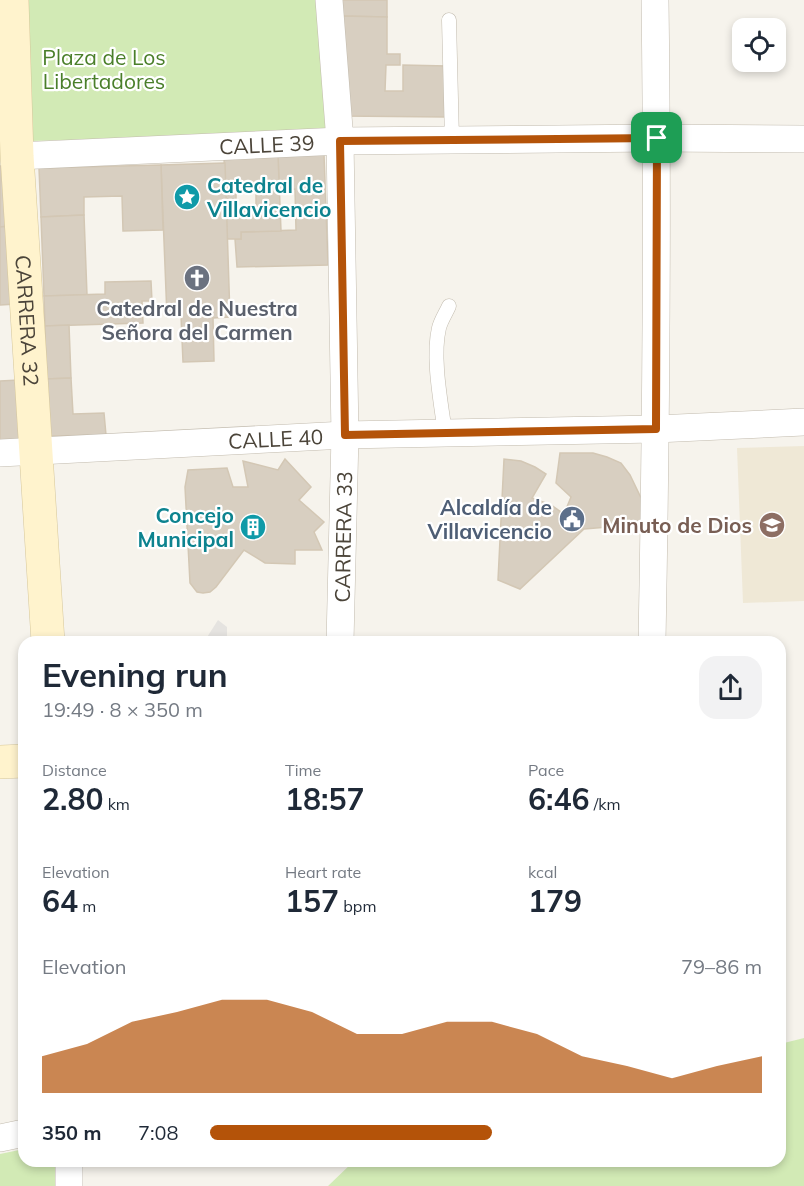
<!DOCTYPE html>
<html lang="en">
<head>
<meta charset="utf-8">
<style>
  :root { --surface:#fff; --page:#f2f2f3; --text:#1f2937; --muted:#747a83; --accent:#b45309 }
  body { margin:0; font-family:Mulish,sans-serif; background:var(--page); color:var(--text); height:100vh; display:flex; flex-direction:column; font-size:22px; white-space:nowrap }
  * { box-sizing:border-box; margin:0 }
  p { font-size:20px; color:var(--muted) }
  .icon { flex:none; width:33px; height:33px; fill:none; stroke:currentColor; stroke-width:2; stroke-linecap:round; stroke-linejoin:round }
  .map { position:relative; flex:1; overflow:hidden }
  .details { position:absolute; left:18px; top:636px; width:768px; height:531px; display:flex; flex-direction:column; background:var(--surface); border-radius:18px; box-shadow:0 3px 9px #0003 }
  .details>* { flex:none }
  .buttons { position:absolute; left:732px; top:18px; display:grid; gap:12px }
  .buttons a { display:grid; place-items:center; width:54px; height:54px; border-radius:12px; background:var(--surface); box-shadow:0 3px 9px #0003; font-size:30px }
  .pin { position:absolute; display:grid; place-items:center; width:51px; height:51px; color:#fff; margin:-26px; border-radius:12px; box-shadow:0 3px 9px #0006 }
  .round { display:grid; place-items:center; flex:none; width:63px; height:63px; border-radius:18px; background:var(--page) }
  .summary { display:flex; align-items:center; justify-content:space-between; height:102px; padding:0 24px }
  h1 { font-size:33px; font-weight:700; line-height:45px }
  .stats { display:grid; grid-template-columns:repeat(3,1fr); gap:9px; height:102px; padding:6px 24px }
  .stats div { display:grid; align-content:center }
  .stats b { font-size:30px; font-weight:700 }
  .stats small { font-size:16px; font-weight:400 }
  .stats p { font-size:16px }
  .chart { height:168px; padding:12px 24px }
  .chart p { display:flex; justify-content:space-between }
  .chart svg { width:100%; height:108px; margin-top:6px; fill:var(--accent); opacity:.7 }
  ul { padding:0 24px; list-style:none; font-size:20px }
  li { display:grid; grid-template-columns:96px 72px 1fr; align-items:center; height:45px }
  li i { height:15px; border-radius:8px; background:var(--accent) }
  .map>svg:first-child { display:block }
  .education { fill:#efe8d6 }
  .green { fill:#d2eab5 }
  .parking { fill:#e5e3e0 }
  .building { fill:#d8cfc1; stroke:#d3c7b4; stroke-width:1.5; fill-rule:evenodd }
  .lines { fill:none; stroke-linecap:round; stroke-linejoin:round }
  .lane-casing { stroke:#c2bbae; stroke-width:15 }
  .street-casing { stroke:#c2bbae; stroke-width:28 }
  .secondary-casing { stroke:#d6c79b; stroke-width:34 }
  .lane { stroke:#fff; stroke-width:14 }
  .street { stroke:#fff; stroke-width:27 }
  .secondary { stroke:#fff3cd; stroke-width:33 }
  .route-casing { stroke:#fff; stroke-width:12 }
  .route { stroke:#b45309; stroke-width:8 }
  .labels { text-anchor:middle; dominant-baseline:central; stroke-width:4.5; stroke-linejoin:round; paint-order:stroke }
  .park-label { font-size:21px; fill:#4a7f2a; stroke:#fff }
  .street-label { font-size:21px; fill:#4b4439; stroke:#fff }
  .culture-label { font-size:21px; font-weight:bold; fill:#0d838f; stroke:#fff; text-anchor:start }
  .worship-label { font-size:21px; font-weight:bold; fill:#5b616d; stroke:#fff }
  .service-label { font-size:21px; font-weight:bold; fill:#4e5e75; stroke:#fff; text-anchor:end }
  .education-label { font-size:21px; font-weight:bold; fill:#785e54; stroke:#fff; text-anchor:end }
</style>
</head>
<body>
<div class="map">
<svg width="804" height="1186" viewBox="0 0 804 1186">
  <rect width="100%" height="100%" fill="#f6f3ec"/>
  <!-- education -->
  <path class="education" d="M 804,446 L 804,601 L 743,603 L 737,448 Z"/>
  <!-- green -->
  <g class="green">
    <path d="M 27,0 L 330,0 L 332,133 L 31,141 Z"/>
    <path d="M 804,1038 L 804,1186 L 328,1186 L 354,1161 L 780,1161 L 780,1044 Z"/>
    <path d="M 24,1149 L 24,1161 L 62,1161 L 63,1186 L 0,1186 L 0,1154 Z"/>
  </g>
  <!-- parking -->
  <path class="parking" d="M 218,620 L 227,627 L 227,642 L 204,642 Z"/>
  <!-- building -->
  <g class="building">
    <path d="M 338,0 L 387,0 L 387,17 L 338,16 Z"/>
    <path d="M 342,16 L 387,17 L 387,54 L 400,54 L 400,65 L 386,65 L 385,91 L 403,91 L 403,65 L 447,66 L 446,117 L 341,116 Z"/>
    <path d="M 324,154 L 328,265 L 237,267 L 235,239 L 241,239 L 241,232 L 296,230 L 295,189 L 279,190 L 278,155 Z"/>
    <path d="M 278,155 L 281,231 L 241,232 L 241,239 L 227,239 L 224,157 ZM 236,190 L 256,190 L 256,211 L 236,211 Z"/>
    <path d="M 225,163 L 230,317 L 213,318 L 214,361 L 183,362 L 181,316 L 167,317 L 161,165 Z"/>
    <path d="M 161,165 L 163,230 L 123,231 L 122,196 L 84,197 L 84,215 L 41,217 L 39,168 Z"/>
    <path d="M 0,166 L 6,166 L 10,226 L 0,227 Z"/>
    <path d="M 84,215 L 87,295 L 44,296 L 41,217 Z"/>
    <path d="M 10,226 L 16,304 L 0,305 L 0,227 Z"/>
    <path d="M 151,281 L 152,301 L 142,301 L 143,323 L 45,326 L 44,296 L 105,294 L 105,282 Z"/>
    <path d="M 69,325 L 71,378 L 46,379 L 45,326 Z"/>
    <path d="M 71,378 L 73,414 L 104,413 L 106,435 L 49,436 L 46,379 Z"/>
    <path d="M 19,380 L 22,442 L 0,442 L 0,381 Z"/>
    <path d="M 560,453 L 593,453 L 607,457 L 621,463 L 630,475 L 642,500 L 644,524 L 584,529 L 520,589 L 498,580 L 504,459 L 521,461 L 535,467 L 546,474 L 532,498 L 551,505 L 564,514 L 571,497 L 556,483 Z"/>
    <path d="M 285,459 L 311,487 L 299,500 L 324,522 L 314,532 L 322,550 L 295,550 L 295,564 L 265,563 L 244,550 L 216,587 L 210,592 L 203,593 L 197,592 L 190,583 L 185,487 L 188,470 L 227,468 L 233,487 L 248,487 L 243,461 L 278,470 Z"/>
  </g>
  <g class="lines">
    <defs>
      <g id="lane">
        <path d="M 449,20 L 452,140"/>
        <path d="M 445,433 C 441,403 432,357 439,328 C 441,320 446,313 449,306"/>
      </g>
      <g id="street">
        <path d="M 329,0 L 340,141 L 345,435 L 340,642"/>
        <path id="s1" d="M 17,156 L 340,141 L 657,138 L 804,139"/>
        <path id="s2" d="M 0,453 L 345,435 L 656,429 L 804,422"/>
        <path d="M 652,642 C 656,428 658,214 655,0"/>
        <path d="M 0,1138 L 24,1133"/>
        <path d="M 69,1186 L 69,1161"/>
      </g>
      <g id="secondary">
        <path id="s3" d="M 12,0 L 17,156 L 48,642"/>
        <path d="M 0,762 L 24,761"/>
      </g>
    </defs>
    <!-- lane casing -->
    <use href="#lane" class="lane-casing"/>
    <!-- street casing -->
    <use href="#street" class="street-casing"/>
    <!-- secondary casing -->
    <use href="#secondary" class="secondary-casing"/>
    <!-- lane -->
    <use href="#lane" class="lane"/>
    <!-- street -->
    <use href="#street" class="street"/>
    <!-- secondary -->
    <use href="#secondary" class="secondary"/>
  </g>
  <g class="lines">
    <defs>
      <path id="route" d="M 657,138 L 656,429 L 345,435 L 340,141 Z"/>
    </defs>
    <!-- route casing -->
    <use href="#route" class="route-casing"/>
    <!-- route -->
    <use href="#route" class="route"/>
  </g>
  <!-- icons -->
  <defs>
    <symbol id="sight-disc" viewBox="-11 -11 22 22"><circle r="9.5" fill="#0f9aa8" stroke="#fff"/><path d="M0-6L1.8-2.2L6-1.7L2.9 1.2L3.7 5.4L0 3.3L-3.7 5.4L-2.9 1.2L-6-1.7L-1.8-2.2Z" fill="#fff"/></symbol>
    <symbol id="church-disc" viewBox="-11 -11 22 22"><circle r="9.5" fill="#6b7280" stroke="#fff"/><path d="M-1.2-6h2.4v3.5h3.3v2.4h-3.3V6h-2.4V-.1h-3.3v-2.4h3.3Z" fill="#fff"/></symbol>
    <symbol id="civic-disc" viewBox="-11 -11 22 22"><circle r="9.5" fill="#5c6f8a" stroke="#fff"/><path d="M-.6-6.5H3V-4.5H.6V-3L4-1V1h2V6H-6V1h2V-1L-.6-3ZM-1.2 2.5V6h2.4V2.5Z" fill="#fff"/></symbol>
    <symbol id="university-disc" viewBox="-11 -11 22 22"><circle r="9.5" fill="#8d6e63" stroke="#fff"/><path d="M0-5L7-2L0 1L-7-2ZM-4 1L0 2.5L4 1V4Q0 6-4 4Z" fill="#fff"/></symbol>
    <symbol id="building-disc" viewBox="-11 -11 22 22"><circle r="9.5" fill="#0f9aa8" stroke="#fff"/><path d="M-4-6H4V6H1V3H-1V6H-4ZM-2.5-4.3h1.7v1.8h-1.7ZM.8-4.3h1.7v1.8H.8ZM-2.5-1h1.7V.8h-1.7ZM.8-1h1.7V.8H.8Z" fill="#fff"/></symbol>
  </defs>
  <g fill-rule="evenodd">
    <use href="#sight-disc" x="172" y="182" width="30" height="30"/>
    <use href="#church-disc" x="182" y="263" width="30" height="30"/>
    <use href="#civic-disc" x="557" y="504" width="30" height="30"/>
    <use href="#university-disc" x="757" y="510" width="30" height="30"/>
    <use href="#building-disc" x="238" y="512" width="30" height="30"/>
  </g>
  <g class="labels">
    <!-- park labels -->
    <g class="park-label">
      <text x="104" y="57">Plaza de Los<tspan x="104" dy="24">Libertadores</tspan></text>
    </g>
    <!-- street labels -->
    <g class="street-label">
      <text stroke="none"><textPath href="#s1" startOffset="250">CALLE 39</textPath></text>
      <text stroke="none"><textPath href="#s3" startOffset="321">CARRERA 32</textPath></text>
      <text stroke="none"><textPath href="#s2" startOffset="276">CALLE 40</textPath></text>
      <text transform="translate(343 537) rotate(-89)">CARRERA 33</text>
    </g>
    <!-- culture labels -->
    <g class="culture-label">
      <text x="207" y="185">Catedral de<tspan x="207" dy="24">Villavicencio</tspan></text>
      <text x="234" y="515" text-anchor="end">Concejo<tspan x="234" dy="24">Municipal</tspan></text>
    </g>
    <!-- worship labels -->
    <g class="worship-label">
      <text x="197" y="308">Catedral de Nuestra<tspan x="197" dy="24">Señora del Carmen</tspan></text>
    </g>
    <!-- service labels -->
    <g class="service-label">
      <text x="552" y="507">Alcaldía de<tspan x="552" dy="24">Villavicencio</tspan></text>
    </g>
    <!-- education labels -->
    <g class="education-label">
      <text x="752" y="525">Minuto de Dios</text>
    </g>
  </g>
</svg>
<div class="buttons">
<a><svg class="icon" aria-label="locate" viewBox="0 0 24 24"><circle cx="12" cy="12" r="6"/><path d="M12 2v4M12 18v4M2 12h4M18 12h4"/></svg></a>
</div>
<div class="pin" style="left:657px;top:138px;background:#1e9e55"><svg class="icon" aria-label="arrive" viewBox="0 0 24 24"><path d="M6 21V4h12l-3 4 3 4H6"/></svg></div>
<section class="details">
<div class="summary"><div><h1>Evening run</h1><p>19:49 · 8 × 350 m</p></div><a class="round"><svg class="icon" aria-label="share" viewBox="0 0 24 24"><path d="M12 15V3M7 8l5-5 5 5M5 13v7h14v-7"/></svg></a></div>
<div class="stats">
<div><p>Distance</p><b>2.80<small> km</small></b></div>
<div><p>Time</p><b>18:57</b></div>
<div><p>Pace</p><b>6:46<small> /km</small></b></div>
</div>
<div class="stats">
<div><p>Elevation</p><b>64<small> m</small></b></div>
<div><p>Heart rate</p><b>157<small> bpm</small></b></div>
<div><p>kcal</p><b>179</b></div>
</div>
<div class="chart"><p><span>Elevation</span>79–86 m</p>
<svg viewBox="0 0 160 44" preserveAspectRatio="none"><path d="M0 44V29L10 24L20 15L30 11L40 6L50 6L60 11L70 20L80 20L90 15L100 15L110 20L120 29L130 33L140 38L150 33L160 29V44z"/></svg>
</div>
<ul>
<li><b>350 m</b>7:08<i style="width:51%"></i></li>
</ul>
</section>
</div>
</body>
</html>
